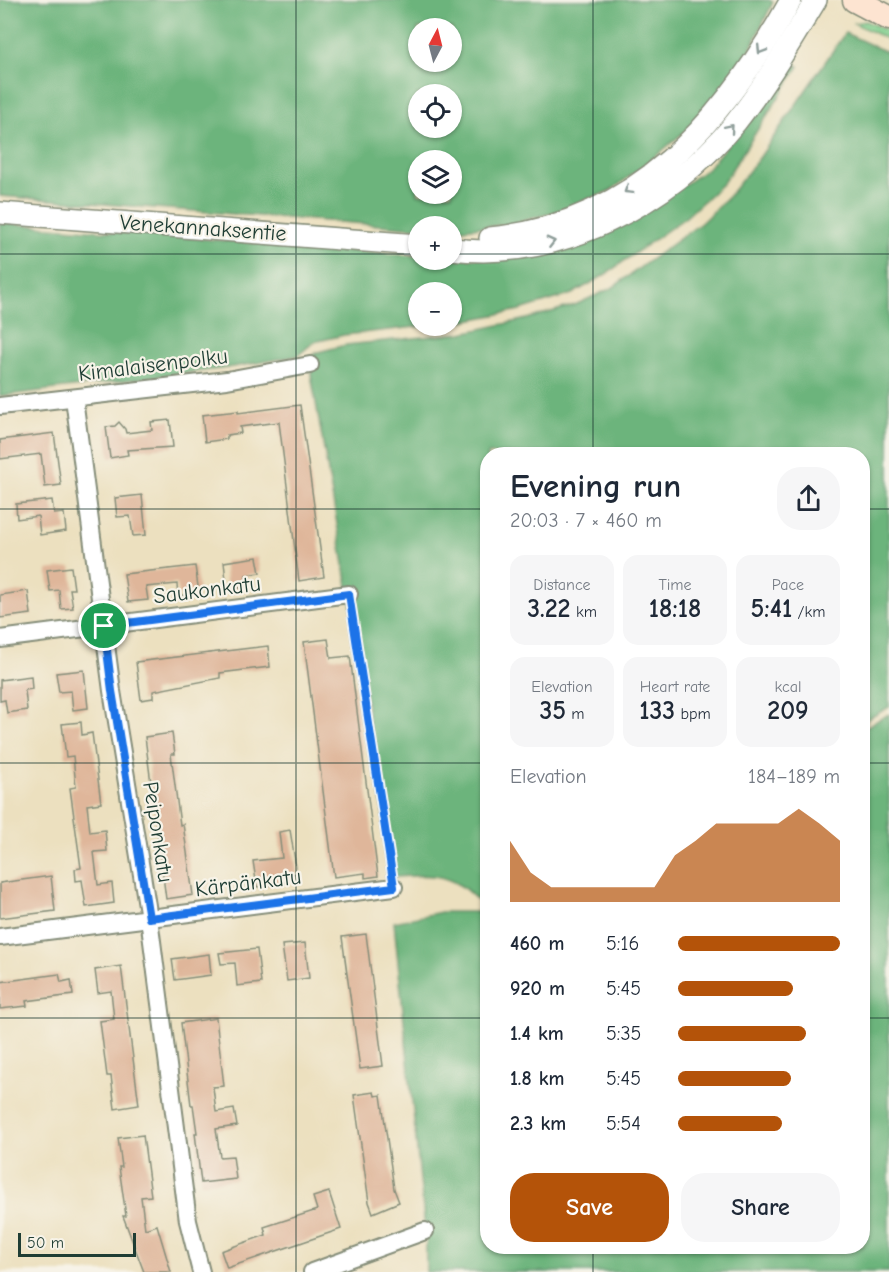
<!DOCTYPE html>
<html lang="en">
<head>
<meta charset="utf-8">
<style>
  :root { --surface:#fff; --page:#f6f6f7; --text:#1f2937; --muted:#747a83; --accent:#b45309 }
  body { margin:0; font-family:"Comic Neue",sans-serif; background:var(--page); color:var(--text); height:100vh; display:flex; flex-direction:column; font-size:22px; white-space:nowrap }
  * { box-sizing:border-box; margin:0 }
  p { font-size:20px; color:var(--muted) }
  .icon { flex:none; width:33px; height:33px; fill:none; stroke:currentColor; stroke-width:2; stroke-linecap:round; stroke-linejoin:round }
  .map { position:relative; flex:1; overflow:hidden }
  .side { position:absolute; left:480px; top:447px; width:390px; height:807px; display:flex; flex-direction:column; background:var(--surface); border-radius:24px; box-shadow:0 2px 4px #0004 }
  .side>* { flex:none }
  .needle { width:39px; rotate:7deg }
  .fabs { position:absolute; left:408px; top:18px; display:grid; gap:12px }
  .fabs a { display:grid; place-items:center; width:54px; height:54px; border-radius:50%; background:var(--surface); box-shadow:0 2px 4px #0004; font-size:30px }
  .scale { position:absolute; left:18px; bottom:15px; width:118px; box-sizing:border-box; padding-left:6px; border:3px solid #1f3d34; border-top:0; font-size:16px; line-height:21px; white-space:nowrap; color:#1f3d34; -webkit-text-stroke:4px #f7f3e8; paint-order:stroke }
  .pin { position:absolute; display:grid; place-items:center; width:51px; height:51px; color:#fff; margin:-26px; border:3px solid #fff; border-radius:50%; box-shadow:0 2px 6px #0007 }
  .round { display:grid; place-items:center; flex:none; width:63px; height:63px; border-radius:24px; background:var(--page) }
  .headline { display:flex; align-items:center; justify-content:space-between; height:102px; padding:0 30px }
  h1 { font-size:33px; font-weight:600; line-height:45px }
  .figures { display:grid; grid-template-columns:repeat(3,1fr); gap:9px; height:102px; padding:6px 30px }
  .figures div { display:grid; align-content:center; border-radius:15px; background:var(--page); text-align:center }
  .figures b { font-size:26px; font-weight:600 }
  .figures small { font-size:16px; font-weight:400 }
  .figures p { font-size:16px }
  .chart { height:168px; padding:12px 30px }
  .chart p { display:flex; justify-content:space-between }
  .chart svg { width:100%; height:108px; margin-top:6px; fill:var(--accent); opacity:.7 }
  .action { display:flex; gap:12px; margin-top:auto; padding:12px 30px }
  .action a { flex:1; height:69px; border-radius:24px; background:var(--accent); color:#fff; font-size:24px; font-weight:600; line-height:69px; text-align:center }
  .action a+a { background:var(--page); color:var(--text) }
  ul { padding:0 30px; list-style:none; font-size:20px }
  li { display:grid; grid-template-columns:96px 72px 1fr; align-items:center; height:45px }
  li i { height:15px; border-radius:8px; background:var(--accent) }
  .map>svg:first-child { display:block }
  .green { fill:#85d291; stroke:#528862; stroke-width:1.5 }
  .forest { fill:#6cb47b; stroke:#467858; stroke-width:1.5; fill-rule:evenodd }
  .building { fill:#dfb69a }
  .lines { fill:none; stroke-linecap:round; stroke-linejoin:round }
  .service-casing { stroke:#868e7a; stroke-width:11 }
  .minor-casing { stroke:#868e7a; stroke-width:20 }
  .tertiary-casing { stroke:#868e7a; stroke-width:24 }
  .secondary-casing { stroke:#868e7a; stroke-width:27 }
  .service { stroke:#fff; stroke-width:8 }
  .minor { stroke:#fff; stroke-width:16 }
  .tertiary { stroke:#fff; stroke-width:21 }
  .secondary { stroke:#fde4d1; stroke-width:24 }
  .oneway { stroke:#8f9e9a }
  .route-casing { stroke:#fff; stroke-width:12 }
  .route { stroke:#1a73e8; stroke-width:8 }
  .grid { fill:none; stroke:#1f3d34; stroke-width:1.5; stroke-opacity:0.55 }
  .labels { text-anchor:middle; dominant-baseline:central; stroke-width:4.5; stroke-linejoin:round; paint-order:stroke }
  .street-label { font-size:22px; fill:#1f3d34; stroke:#f7f3e8 }
</style>
</head>
<body>
<div class="map">
<svg width="889" height="1272" viewBox="0 0 889 1272">
  <rect width="100%" height="100%" fill="#f7f3e8"/>
  <filter id="ink" filterUnits="userSpaceOnUse"><feTurbulence type="fractalNoise" baseFrequency=".0167" numOctaves="2"/><feDisplacementMap in="SourceGraphic" scale="12" xChannelSelector="R" yChannelSelector="G"/><feConvolveMatrix kernelMatrix="1 2 1 2 8 2 1 2 1" color-interpolation-filters="sRGB"/></filter>
  <filter id="wash" filterUnits="userSpaceOnUse"><feTurbulence type="fractalNoise" baseFrequency=".008" numOctaves="4" result="noise"/><feDisplacementMap in="SourceGraphic" scale="24" xChannelSelector="R" yChannelSelector="G"/><feGaussianBlur stdDeviation="1.35" result="paint"/><feColorMatrix in="noise" values="0 0 0 0 0 0 0 0 0 0 0 0 0 0 0 0 0 1.4 0 .05"/><feComposite in="paint" operator="in"/></filter>
  <g filter="url(#wash)">
    <rect width="100%" height="100%" fill="#ece0bf"/>
    <!-- green -->
    <path class="green" d="M 865,21 L 889,31 L 889,40 L 854,23 Z"/>
    <!-- forest -->
    <g class="forest">
      <path d="M 0,0 L 769,0 L 773,2 L 741,68 L 696,122 L 650,161 L 610,191 L 555,212 L 511,224 L 452,230 L 452,226 L 418,228 L 0,196 ZM 418,28 L 452,28 L 452,62 L 418,62 ZM 418,94 L 452,94 L 452,128 L 418,128 ZM 418,160 L 452,160 L 452,194 L 418,194 Z"/>
      <path d="M 845,33 L 889,53 L 889,707 L 863,722 L 862,454 L 488,454 L 487,904 C 476,903 471,892 461,886 C 437,871 420,876 393,877 L 353,616 L 311,374 L 314,365 L 312,356 L 318,352 L 346,345 L 462,333 L 527,319 L 575,305 L 612,288 L 701,223 L 729,196 L 760,157 Z"/>
      <path d="M 792,63 L 799,66 L 723,183 L 686,217 L 603,276 L 572,294 L 520,310 L 452,323 L 452,292 L 418,292 L 418,326 L 425,326 L 344,335 L 314,342 L 297,356 L 227,368 L 0,396 L 0,223 L 418,256 L 418,260 L 534,256 L 580,244 L 631,221 L 707,169 L 770,94 Z"/>
      <path d="M 889,714 L 889,1272 L 426,1272 L 426,1239 L 394,922 L 441,912 L 487,912 L 488,1246 L 862,1246 L 862,729 Z"/>
    </g>
    <g id="blocks">
      <!-- building -->
      <g class="building">
        <path d="M 300,405 L 324,577 L 299,581 L 279,422 L 240,427 L 241,433 L 227,435 L 227,439 L 205,442 L 202,415 L 238,411 L 238,413 Z"/>
        <path d="M 170,420 L 173,447 L 127,450 L 128,455 L 110,458 L 106,427 L 115,426 L 119,422 L 125,429 L 126,433 L 152,430 L 151,422 Z"/>
        <path d="M 54,433 L 61,485 L 45,487 L 41,454 L 0,459 L 0,440 Z"/>
        <path d="M 142,495 L 146,535 L 133,536 L 130,516 L 117,517 L 115,498 Z"/>
        <path d="M 52,500 L 54,514 L 64,513 L 66,531 L 40,535 L 38,516 L 17,519 L 16,504 Z"/>
        <path d="M 257,557 L 260,573 L 246,575 L 247,587 L 227,589 L 224,562 Z"/>
        <path d="M 195,566 L 199,593 L 178,596 L 177,584 L 146,587 L 148,600 L 128,602 L 124,574 Z"/>
        <path d="M 71,567 L 74,589 L 70,589 L 73,608 L 61,609 L 59,590 L 50,591 L 47,570 Z"/>
        <path d="M 28,591 L 31,614 L 0,618 L 0,595 Z"/>
        <path d="M 328,639 L 331,658 L 350,656 L 378,876 L 365,878 L 365,873 L 334,877 L 304,642 Z"/>
        <path d="M 268,646 L 270,667 L 220,673 L 220,678 L 153,691 L 153,698 L 141,700 L 136,662 Z"/>
        <path d="M 84,670 L 88,708 L 73,710 L 71,691 L 59,692 L 56,673 Z"/>
        <path d="M 31,676 L 32,689 L 25,690 L 27,710 L 7,713 L 5,700 L 0,701 L 0,680 Z"/>
        <path d="M 81,722 L 82,735 L 92,733 L 101,803 L 87,805 L 90,832 L 105,830 L 107,851 L 94,852 L 98,885 L 112,883 L 114,903 L 86,907 L 82,880 L 76,881 L 75,869 L 81,868 L 70,788 L 76,787 L 73,756 L 66,757 L 62,724 Z"/>
        <path d="M 172,733 L 175,754 L 171,754 L 180,825 L 183,824 L 193,895 L 166,899 L 145,737 Z"/>
        <path d="M 290,830 L 297,873 L 284,875 L 285,883 L 257,887 L 253,861 L 282,858 L 279,832 Z"/>
        <path d="M 51,876 L 55,911 L 0,918 L 0,883 Z"/>
        <path d="M 366,934 L 383,1066 L 360,1069 L 342,937 Z"/>
        <path d="M 305,943 L 309,978 L 287,981 L 282,945 Z"/>
        <path d="M 257,949 L 261,983 L 237,986 L 235,963 L 221,964 L 219,953 Z"/>
        <path d="M 209,954 L 211,975 L 175,980 L 172,959 Z"/>
        <path d="M 121,966 L 139,1105 L 115,1109 L 111,1076 L 107,1076 L 100,1021 L 114,1019 L 111,991 L 98,993 L 95,970 Z"/>
        <path d="M 59,974 L 61,982 L 71,980 L 73,995 L 26,1001 L 27,1006 L 0,1009 L 0,982 Z"/>
        <path d="M 216,1018 L 224,1086 L 213,1087 L 216,1112 L 234,1109 L 237,1126 L 216,1129 L 220,1157 L 233,1156 L 236,1179 L 201,1183 L 195,1133 L 197,1133 L 193,1105 L 191,1105 L 181,1023 Z"/>
        <path d="M 374,1092 L 375,1096 L 381,1095 L 394,1189 L 399,1202 L 373,1213 L 369,1202 L 354,1095 Z"/>
        <path d="M 143,1135 L 151,1196 L 141,1197 L 145,1229 L 157,1225 L 171,1272 L 144,1272 L 123,1216 L 126,1216 L 119,1167 L 122,1167 L 118,1138 Z"/>
        <path d="M 329,1192 L 341,1229 L 227,1268 L 221,1251 L 266,1235 L 264,1227 L 317,1210 L 313,1197 Z"/>
      </g>
    </g>
  </g>
  <g filter="url(#ink)">
    <use href="#blocks" fill-opacity="0" stroke="#868e7a" stroke-width="1.5"/>
    <g class="lines">
      <defs>
        <path id="service" d="M 349,594 L 394,887"/>
        <g id="minor">
          <path d="M 74,398 L 112,691 L 149,918 L 188,1221 L 201,1272"/>
          <path d="M 0,406 L 227,380 L 310,365"/>
          <path d="M 0,639 L 349,594"/>
          <path d="M 0,937 L 394,887"/>
          <path d="M 312,1272 L 425,1231"/>
        </g>
        <g id="tertiary">
          <path d="M 0,213 L 418,245"/>
          <path d="M 490,238 C 636,223 724,122 791,0"/>
          <path d="M 452,249 C 559,262 669,204 736,122 C 766,84 791,41 816,0"/>
        </g>
        <path id="secondary" d="M 855,0 L 889,18"/>
      </defs>
      <!-- service casing -->
      <use href="#service" class="service-casing"/>
      <!-- minor casing -->
      <use href="#minor" class="minor-casing"/>
      <!-- tertiary casing -->
      <use href="#tertiary" class="tertiary-casing"/>
      <!-- secondary casing -->
      <use href="#secondary" class="secondary-casing"/>
      <!-- service -->
      <use href="#service" class="service"/>
      <!-- minor -->
      <use href="#minor" class="minor"/>
      <!-- tertiary -->
      <use href="#tertiary" class="tertiary"/>
      <!-- secondary -->
      <use href="#secondary" class="secondary"/>
    </g>
    <!-- one-way arrows -->
    <defs><path id="oneway-chevron" d="M-2-3.5L2.5 0L-2 3.5" fill="none" stroke-width="1.6" stroke-linecap="round" stroke-linejoin="round" transform="scale(1.5)"/></defs>
    <g class="oneway">
      <use href="#oneway-chevron" transform="translate(761 50) rotate(122)"/>
      <use href="#oneway-chevron" transform="translate(730 128) rotate(-49)"/>
      <use href="#oneway-chevron" transform="translate(628 190) rotate(148)"/>
      <use href="#oneway-chevron" transform="translate(551 242) rotate(-14)"/>
    </g>
  </g>
  <g class="lines" filter="url(#ink)">
    <defs>
      <path id="route" d="M 349,594 L 394,887 L 149,918 L 112,691 L 104,626 Z"/>
    </defs>
    <!-- route casing -->
    <use href="#route" class="route-casing"/>
    <!-- route -->
    <use href="#route" class="route"/>
  </g>
  <!-- grid -->
  <path class="grid" d="M 296,0 L 296,1272M 593,0 L 593,454M 0,254 L 418,254M 452,254 L 889,254M 0,509 L 488,509M 862,509 L 889,509M 0,763 L 488,763M 862,763 L 889,763M 0,1018 L 488,1018M 862,1018 L 889,1018M 593,1246 L 593,1272"/>
  <g class="labels">
    <!-- street labels -->
    <g class="street-label">
      <text transform="translate(203 228) rotate(4)">Venekannaksentie</text>
      <text transform="translate(153 365) rotate(-7)">Kimalaisenpolku</text>
      <text transform="translate(207 590) rotate(-7)">Saukonkatu</text>
      <text transform="translate(158 832) rotate(81)">Peiponkatu</text>
      <text transform="translate(248 883) rotate(-7)">Kärpänkatu</text>
    </g>
  </g>
</svg>
<div class="fabs">
<a><svg class="needle" viewBox="-14 -14 28 28"><path d="M0-13l5 13h-10z" fill="#e53935"/><path d="M0 13l5-13h-10z" fill="#747a83"/></svg></a>
<a><svg class="icon" aria-label="locate" viewBox="0 0 24 24"><circle cx="12" cy="12" r="6"/><path d="M12 2v4M12 18v4M2 12h4M18 12h4"/></svg></a>
<a><svg class="icon" aria-label="layers" viewBox="0 0 24 24"><path d="M12 4l9 5-9 5-9-5zM3 14l9 5 9-5"/></svg></a>
<a>+</a>
<a>−</a>
</div>
<div class="scale">50 m</div>
<div class="pin" style="left:104px;top:626px;background:#1e9e55"><svg class="icon" aria-label="arrive" viewBox="0 0 24 24"><path d="M6 21V4h12l-3 4 3 4H6"/></svg></div>
<section class="side">
<div class="headline"><div><h1>Evening run</h1><p>20:03 · 7 × 460 m</p></div><a class="round"><svg class="icon" aria-label="share" viewBox="0 0 24 24"><path d="M12 15V3M7 8l5-5 5 5M5 13v7h14v-7"/></svg></a></div>
<div class="figures">
<div><p>Distance</p><b>3.22<small> km</small></b></div>
<div><p>Time</p><b>18:18</b></div>
<div><p>Pace</p><b>5:41<small> /km</small></b></div>
</div>
<div class="figures">
<div><p>Elevation</p><b>35<small> m</small></b></div>
<div><p>Heart rate</p><b>133<small> bpm</small></b></div>
<div><p>kcal</p><b>209</b></div>
</div>
<div class="chart"><p><span>Elevation</span>184–189 m</p>
<svg viewBox="0 0 160 44" preserveAspectRatio="none"><path d="M0 44V19L10 32L20 38L30 38L40 38L50 38L60 38L70 38L80 25L90 19L100 12L110 12L120 12L130 12L140 6L150 12L160 19V44z"/></svg>
</div>
<ul>
<li><b>460 m</b>5:16<i style="width:100%"></i></li>
<li><b>920 m</b>5:45<i style="width:71%"></i></li>
<li><b>1.4 km</b>5:35<i style="width:79%"></i></li>
<li><b>1.8 km</b>5:45<i style="width:70%"></i></li>
<li><b>2.3 km</b>5:54<i style="width:64%"></i></li>
</ul>
<div class="action"><a>Save</a><a>Share</a></div>
</section>
</div>
</body>
</html>
